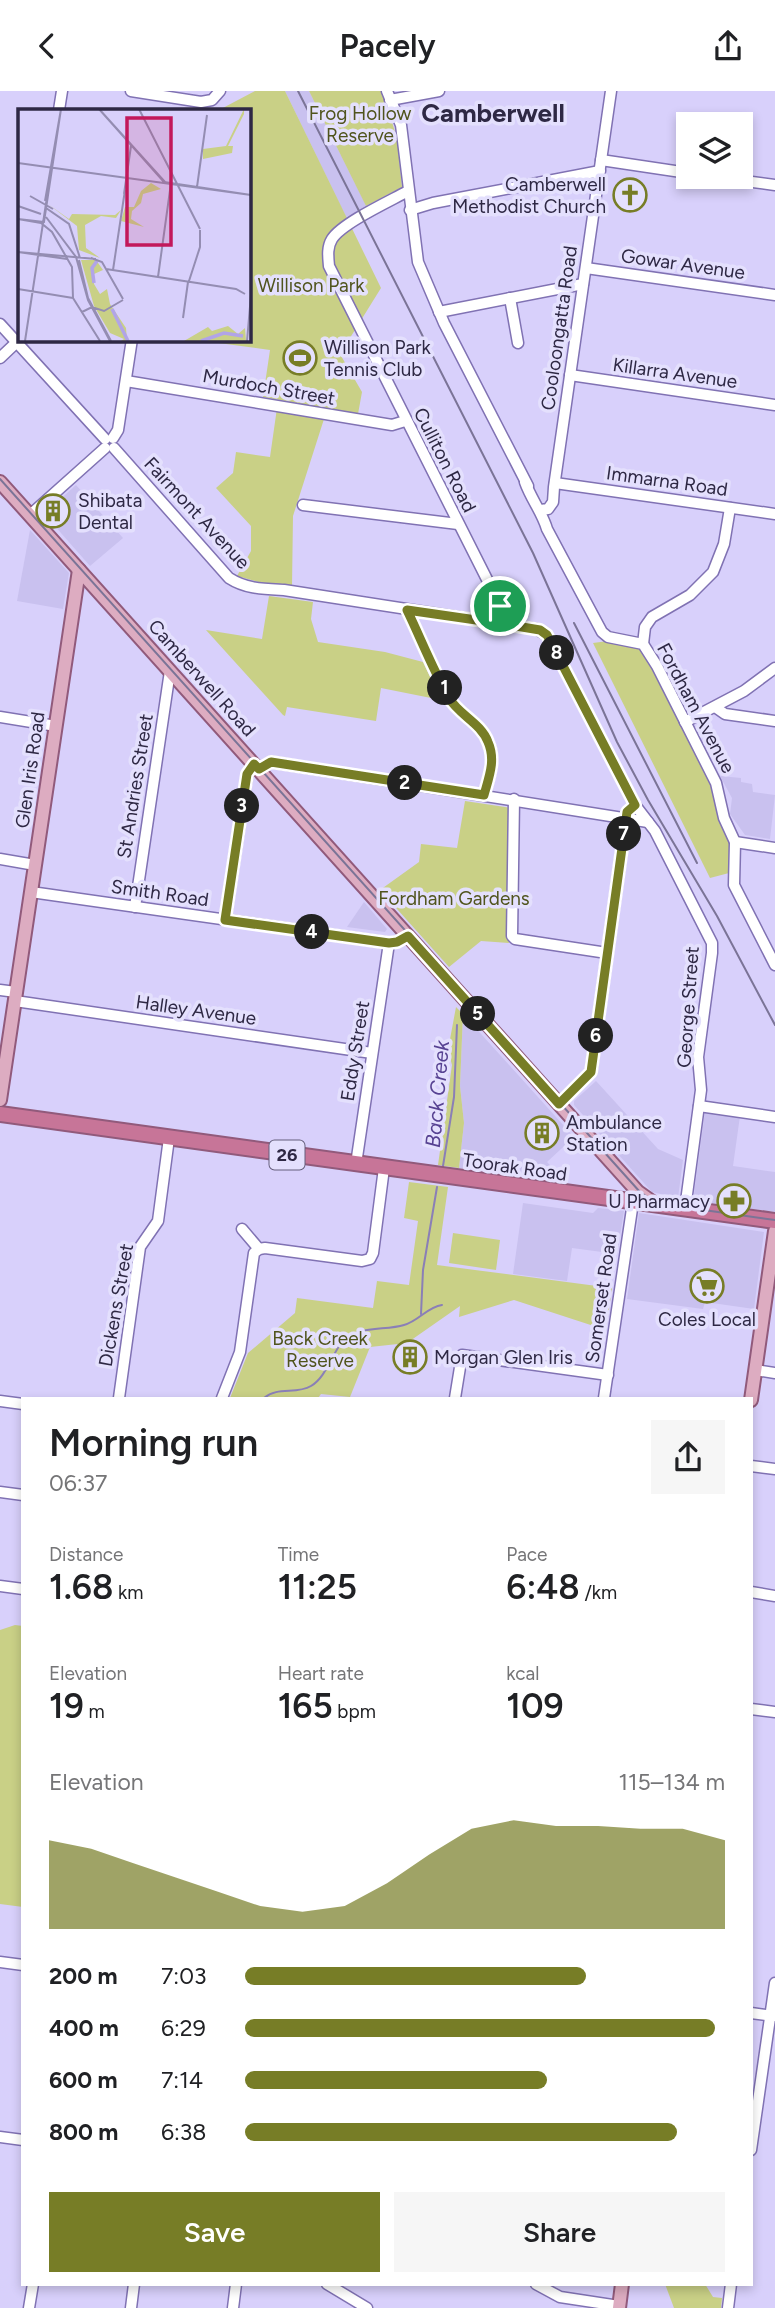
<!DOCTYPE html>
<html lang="en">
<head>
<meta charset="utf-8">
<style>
  :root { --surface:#fff; --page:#f6f6f6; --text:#202124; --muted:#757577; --accent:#777d26 }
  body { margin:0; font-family:Figtree,sans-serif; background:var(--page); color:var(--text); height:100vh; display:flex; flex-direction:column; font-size:26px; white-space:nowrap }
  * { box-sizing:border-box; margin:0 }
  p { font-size:23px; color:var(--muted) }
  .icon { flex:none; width:38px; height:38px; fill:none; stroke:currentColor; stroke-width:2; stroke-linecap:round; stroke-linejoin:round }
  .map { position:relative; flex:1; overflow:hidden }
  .panel { position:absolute; left:21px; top:1306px; width:732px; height:889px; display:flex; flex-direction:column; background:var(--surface); border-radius:0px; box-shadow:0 4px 10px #0003 }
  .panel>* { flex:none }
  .buttons { position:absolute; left:676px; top:21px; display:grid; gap:14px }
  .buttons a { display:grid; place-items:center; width:77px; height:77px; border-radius:0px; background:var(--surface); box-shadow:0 4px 10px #0003; font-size:35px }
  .pin { position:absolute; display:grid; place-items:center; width:60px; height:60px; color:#fff; margin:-30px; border:4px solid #fff; border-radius:50%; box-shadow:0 2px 7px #0007 }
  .km { position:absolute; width:35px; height:35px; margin:-18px; border-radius:50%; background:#222; color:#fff; font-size:19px; line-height:35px; text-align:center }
  .round { display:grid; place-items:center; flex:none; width:74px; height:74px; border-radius:0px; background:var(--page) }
  .headline { display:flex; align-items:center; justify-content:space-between; height:119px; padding:0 28px }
  h1 { font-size:38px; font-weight:600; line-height:52px }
  .stats { display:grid; grid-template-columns:repeat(3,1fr); gap:10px; height:119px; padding:7px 28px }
  .stats div { display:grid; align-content:center }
  .stats b { font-size:35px; font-weight:600 }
  .stats small { font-size:19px; font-weight:400 }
  .stats p { font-size:19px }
  .chart { height:196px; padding:14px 28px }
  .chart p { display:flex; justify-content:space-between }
  .chart svg { width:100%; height:126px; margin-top:7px; fill:var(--accent); opacity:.7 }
  .primary-button { display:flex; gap:14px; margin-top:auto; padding:14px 28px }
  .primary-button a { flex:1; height:80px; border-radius:0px; background:var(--accent); color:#fff; font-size:28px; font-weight:600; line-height:80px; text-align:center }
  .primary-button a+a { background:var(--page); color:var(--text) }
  ul { padding:0 28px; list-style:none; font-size:23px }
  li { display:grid; grid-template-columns:112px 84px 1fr; align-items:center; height:52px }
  li i { height:18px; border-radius:9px; background:var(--accent) }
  header { display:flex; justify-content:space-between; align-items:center; height:91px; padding:0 28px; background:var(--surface); font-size:32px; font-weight:600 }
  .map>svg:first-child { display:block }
  .built { fill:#c9c1ef }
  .green { fill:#c9d086 }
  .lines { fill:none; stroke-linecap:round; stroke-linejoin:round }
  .stream { stroke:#8a7fb7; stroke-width:2 }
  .minor-casing { stroke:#8072b3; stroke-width:13 }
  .major-casing { stroke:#915a7b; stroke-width:16 }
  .highway-casing { stroke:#915a7b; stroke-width:18 }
  .minor { stroke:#fff; stroke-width:10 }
  .major { stroke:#ddacc1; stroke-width:12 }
  .highway { stroke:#c77598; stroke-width:14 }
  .tram { stroke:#7b7497; stroke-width:2 }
  .rail { stroke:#7b7497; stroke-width:2 }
  .route-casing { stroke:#fff; stroke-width:14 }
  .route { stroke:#777d26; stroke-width:9 }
  .labels { text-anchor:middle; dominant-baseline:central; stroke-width:7; stroke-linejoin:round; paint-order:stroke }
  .shield { fill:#e4e0fd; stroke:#655f7c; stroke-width:2 }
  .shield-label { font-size:18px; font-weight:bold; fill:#2e2844 }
  .park-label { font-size:19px; fill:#50541d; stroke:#e4e0fd }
  .poi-label { font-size:19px; fill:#2e2844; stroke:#e4e0fd; text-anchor:start }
  .street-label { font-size:19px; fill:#2e2844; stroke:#e4e0fd }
  .water-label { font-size:21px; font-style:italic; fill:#574292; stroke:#e4e0fd }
  .district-label { font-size:26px; font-weight:bold; fill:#2e2844; stroke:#e4e0fd }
  .inset-river { fill:none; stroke:#b1a4e8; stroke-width:3.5 }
  .inset-road { fill:none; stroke:#948db2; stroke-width:2 }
  .view { fill:#c2185b; fill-opacity:0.15; stroke:#c2185b; stroke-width:3.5 }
  .inset-edge { fill:none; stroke:#2e2844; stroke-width:3.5 }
</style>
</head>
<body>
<header><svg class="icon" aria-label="back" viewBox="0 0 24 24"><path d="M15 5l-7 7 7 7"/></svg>Pacely<svg class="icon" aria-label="share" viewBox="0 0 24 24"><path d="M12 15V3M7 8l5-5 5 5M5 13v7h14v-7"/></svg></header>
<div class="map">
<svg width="775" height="2217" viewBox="0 0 775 2217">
  <rect width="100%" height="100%" fill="#d8d0fb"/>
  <!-- built -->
  <g class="built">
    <path d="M 285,0 L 309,0 L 367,116 L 346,126 Z"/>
    <path d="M 76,394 L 123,447 L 90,475 L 46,425 L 46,421 Z"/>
    <path d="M 30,439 L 69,482 L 63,518 L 17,510 Z"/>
    <path d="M 720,685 L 741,687 L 741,691 L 752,693 L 753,701 L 775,704 L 770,748 L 745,744 L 730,723 L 732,707 Z"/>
    <path d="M 364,811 L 387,838 L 385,841 L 347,836 Z"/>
    <path d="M 463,923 L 574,1046 L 547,1071 L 566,1091 L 459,1077 L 464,1032 L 460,995 Z"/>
    <path d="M 596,990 L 658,1058 L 683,1069 L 678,1107 L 652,1101 L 574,1014 L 574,1010 Z"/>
    <path d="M 705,1020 L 740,1025 L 733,1075 L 775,1081 L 775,1121 L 693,1110 Z"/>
    <path d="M 523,1112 L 593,1122 L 598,1117 L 624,1120 L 617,1163 L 572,1157 L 567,1190 L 513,1183 Z"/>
    <path d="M 639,1122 L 764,1141 L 754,1218 L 705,1211 L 703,1218 L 627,1208 Z"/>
  </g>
  <!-- green -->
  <g class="green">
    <path d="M 255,0 L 285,0 L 381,197 L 340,263 L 362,301 L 358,323 L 263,306 L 270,259 L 196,249 L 248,248 L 248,19 L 219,19 Z"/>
    <path d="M 309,0 L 382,0 L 397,47 L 402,96 L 366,115 Z"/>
    <path d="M 277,317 L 324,328 L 293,425 L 292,495 L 266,493 L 237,485 L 251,460 L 251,435 L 216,397 L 233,382 L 236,361 L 270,366 Z"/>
    <path d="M 269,505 L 313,511 L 311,528 L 318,551 L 385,561 L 423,571 L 441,609 L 381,597 L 376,630 L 287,616 L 285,625 L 283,624 L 206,539 L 262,548 Z"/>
    <path d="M 608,550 L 634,555 L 646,562 L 714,698 L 713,702 L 714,707 L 717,708 L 721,733 L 730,749 L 729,782 L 710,787 L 593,552 Z"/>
    <path d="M 465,710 L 511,717 L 507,840 L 509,852 L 481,850 L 449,876 L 380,799 L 419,771 L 421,753 L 457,757 Z"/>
    <path d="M 456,916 L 463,923 L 460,995 L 464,1032 L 459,1077 L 438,1074 L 452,974 L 448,959 Z"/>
    <path d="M 409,1091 L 448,1096 L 437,1174 L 612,1197 L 606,1239 L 514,1209 L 459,1226 L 460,1215 L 407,1252 L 370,1256 L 350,1306 L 321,1303 L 318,1307 L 230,1307 L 248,1262 L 295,1222 L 297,1207 L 373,1217 L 377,1190 L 409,1194 L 418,1130 L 404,1127 Z"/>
    <path d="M 453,1142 L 500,1149 L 496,1179 L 449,1172 Z"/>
    <path d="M 15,1534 L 23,1535 L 23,1816 L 0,1813 L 0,1539 Z"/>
    <path d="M 665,2193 L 705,2193 L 713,2206 L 722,2207 L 721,2217 L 674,2217 Z"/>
  </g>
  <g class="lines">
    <!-- stream -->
    <g class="stream">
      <path d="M 443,1075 L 454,1006 L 457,934"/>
      <path d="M 421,1223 L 423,1179 L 437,1096"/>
      <path d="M 264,1307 C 278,1295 296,1304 311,1295 C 326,1286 331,1265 342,1251 C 357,1234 385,1240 404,1234 C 419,1230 427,1216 442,1214"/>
    </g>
    <defs>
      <g id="minor">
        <path d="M 131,0 L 201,11 L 212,9 L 220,0"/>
        <path d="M 387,0 L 401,34 L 418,171 L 444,232 L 528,395"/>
        <path d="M 390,9 L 439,0"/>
        <path d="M 59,19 L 62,0"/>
        <path d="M 601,69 L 688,82"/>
        <path d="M 714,86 L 775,94"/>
        <path d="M 408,100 C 390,110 342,132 332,148 C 327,156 328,165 329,175 L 510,534"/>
        <path d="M 410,119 L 433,112 L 600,80"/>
        <path d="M 586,177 L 775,204"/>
        <path d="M 510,207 L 518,252"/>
        <path d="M 439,221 L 583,193"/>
        <path d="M 0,233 L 105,348"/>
        <path d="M 0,267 L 20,248"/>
        <path d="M 570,284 L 775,314"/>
        <path d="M 126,290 L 392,334 L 405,330"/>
        <path d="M 113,347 L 118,339 L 132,248"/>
        <path d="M 114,357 L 229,487 C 246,498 264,498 284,499 L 536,538 L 547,544 L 635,714 L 655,740 L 712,852 L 712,862 L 698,966 L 701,999 L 685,1118"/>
        <path d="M 525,391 C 531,408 542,421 547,438 L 602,541 L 608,546 L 643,553 L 657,575 L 716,692 L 724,727 L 735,751 L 734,794 L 775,874"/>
        <path d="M 555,392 L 775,423"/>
        <path d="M 303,414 L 458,433"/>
        <path d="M 541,419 L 548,418 L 553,411 L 554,396 L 611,0"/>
        <path d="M 30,424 L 105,357"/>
        <path d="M 407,519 C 421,548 433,579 449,607 C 459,624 481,632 488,651 C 496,669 489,686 484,704"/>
        <path d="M 643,553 L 645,536 L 652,526 L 690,504 L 713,481 L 724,453 L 730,417"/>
        <path d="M 715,616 L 725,623 L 775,630"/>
        <path d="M 0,626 L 56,635"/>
        <path d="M 685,631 L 744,600 L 775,577"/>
        <path d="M 259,678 L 271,671 L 648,731"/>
        <path d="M 514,708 L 512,845 L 515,848 L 607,862"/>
        <path d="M 735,751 L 775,757"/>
        <path d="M 0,768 L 35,774"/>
        <path d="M 31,801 L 389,852 L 397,851 L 408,845"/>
        <path d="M 135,816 L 170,580"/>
        <path d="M 225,829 L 247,684 L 254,673"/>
        <path d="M 0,899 L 16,901"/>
        <path d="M 15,910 L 372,962"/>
        <path d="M 559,1013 L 591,981 L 627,721"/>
        <path d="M 699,1015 L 775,1026"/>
        <path d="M 356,1073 L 389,852"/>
        <path d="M 242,1138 L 259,1158"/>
        <path d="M 755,1279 L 775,1282"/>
        <path d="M 119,1307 L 140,1156 L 158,1130 L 169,1047"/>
        <path d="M 222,1307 L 240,1261 L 254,1162 L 259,1158 L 265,1157 L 362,1170 L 370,1168 L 373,1162 L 384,1077"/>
        <path d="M 455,1307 L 462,1264 L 608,1284"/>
        <path d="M 604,1307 L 633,1111"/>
        <path d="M 0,1310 L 23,1313"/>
        <path d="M 751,1375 L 775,1378"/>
        <path d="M 0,1401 L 23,1404"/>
        <path d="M 0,1495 L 23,1498"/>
        <path d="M 751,1501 L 775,1505"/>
        <path d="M 751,1618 L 775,1621"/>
        <path d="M 0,1871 L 23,1874"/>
        <path d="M 751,1922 L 774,1925"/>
        <path d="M 0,2046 L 23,2049"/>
        <path d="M 751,2059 L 775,1892"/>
        <path d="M 327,2193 L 367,2217"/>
        <path d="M 536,2193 L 560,2206 L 619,2215"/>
        <path d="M 29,2217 L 33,2193"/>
        <path d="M 131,2217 L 134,2193"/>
        <path d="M 233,2217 L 236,2193"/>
        <path d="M 728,2217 L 731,2193"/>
      </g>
      <g id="major">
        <path d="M 0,391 L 638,1101 L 655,1113"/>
        <path d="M 0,1009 L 79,479"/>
        <path d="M 751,1309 L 775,1140"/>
        <path d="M 619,2217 L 622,2193"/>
      </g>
      <path id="highway" d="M 0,1023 L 775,1130"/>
    </defs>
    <!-- minor casing -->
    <use href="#minor" class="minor-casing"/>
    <!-- major casing -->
    <use href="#major" class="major-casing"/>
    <!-- highway casing -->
    <use href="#highway" class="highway-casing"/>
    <!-- minor -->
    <use href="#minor" class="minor"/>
    <!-- major -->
    <use href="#major" class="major"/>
    <!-- highway -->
    <use href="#highway" class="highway"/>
    <!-- tram -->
    <path class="tram" d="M 0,388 L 640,1101 L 652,1109 L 661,1113 L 775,1129"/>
    <!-- rail -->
    <g class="rail">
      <path d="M 298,0 L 533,462 L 617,651 L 648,709 L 717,825 L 775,934"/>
      <path d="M 574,532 L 697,772"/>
    </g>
  </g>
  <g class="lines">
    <defs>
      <path id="route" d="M 500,515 L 510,534 L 540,539 L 547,544 L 635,714 L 627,721 L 591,981 L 559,1013 L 408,845 L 397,851 L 389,852 L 225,829 L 247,683 L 254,673 L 259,678 L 271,671 L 484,704 C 489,686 496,669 488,651 C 481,632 459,624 449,607 C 433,579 421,548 407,519 L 504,533 Z"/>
    </defs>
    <!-- route casing -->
    <use href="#route" class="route-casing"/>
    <!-- route -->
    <use href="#route" class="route"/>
  </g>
  <!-- icons -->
  <defs>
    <symbol id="church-ring" viewBox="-11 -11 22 22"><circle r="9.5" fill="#e4e0fd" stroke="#777d26" stroke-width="1.5"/><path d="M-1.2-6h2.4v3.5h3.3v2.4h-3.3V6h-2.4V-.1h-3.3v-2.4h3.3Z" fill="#777d26"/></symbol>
    <symbol id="stadium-ring" viewBox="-11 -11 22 22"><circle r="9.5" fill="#e4e0fd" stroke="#777d26" stroke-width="1.5"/><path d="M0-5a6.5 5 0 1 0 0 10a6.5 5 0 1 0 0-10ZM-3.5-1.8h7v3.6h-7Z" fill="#777d26"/></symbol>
    <symbol id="building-ring" viewBox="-11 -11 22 22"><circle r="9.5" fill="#e4e0fd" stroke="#777d26" stroke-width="1.5"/><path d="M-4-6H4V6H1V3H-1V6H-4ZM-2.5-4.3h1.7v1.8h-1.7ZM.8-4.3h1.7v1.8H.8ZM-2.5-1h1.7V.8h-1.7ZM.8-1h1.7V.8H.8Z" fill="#777d26"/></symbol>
    <symbol id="pharmacy-ring" viewBox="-11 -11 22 22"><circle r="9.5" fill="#e4e0fd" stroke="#777d26" stroke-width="1.5"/><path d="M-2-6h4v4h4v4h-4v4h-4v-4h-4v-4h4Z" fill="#777d26"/></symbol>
    <symbol id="supermarket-ring" viewBox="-11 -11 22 22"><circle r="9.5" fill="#e4e0fd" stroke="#777d26" stroke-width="1.5"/><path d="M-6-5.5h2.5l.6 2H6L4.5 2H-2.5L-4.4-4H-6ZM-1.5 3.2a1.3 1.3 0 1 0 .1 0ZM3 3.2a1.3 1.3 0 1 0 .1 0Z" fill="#777d26"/></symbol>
  </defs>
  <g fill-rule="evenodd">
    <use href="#church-ring" x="611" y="85" width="38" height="38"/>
    <use href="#stadium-ring" x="281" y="248" width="38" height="38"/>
    <use href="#building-ring" x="34" y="401" width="38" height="38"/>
    <use href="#building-ring" x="523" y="1023" width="38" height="38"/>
    <use href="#pharmacy-ring" x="715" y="1091" width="38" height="38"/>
    <use href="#supermarket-ring" x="688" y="1176" width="38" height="38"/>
    <use href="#building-ring" x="391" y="1247" width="38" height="38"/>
  </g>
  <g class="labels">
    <!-- shield labels -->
    <rect class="shield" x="269.5" y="1049.5" width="35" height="29" rx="5"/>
    <g class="shield-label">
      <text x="287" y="1064">26</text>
    </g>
    <!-- park labels -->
    <g class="park-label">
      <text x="360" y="22">Frog Hollow<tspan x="360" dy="22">Reserve</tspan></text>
      <text x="311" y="194">Willison Park</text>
      <text x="454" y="807">Fordham Gardens</text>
      <text x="320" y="1247">Back Creek<tspan x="320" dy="22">Reserve</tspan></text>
    </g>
    <!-- poi labels -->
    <g class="poi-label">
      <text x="606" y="93" text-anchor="end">Camberwell<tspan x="606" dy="22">Methodist Church</tspan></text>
      <text x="324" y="256">Willison Park<tspan x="324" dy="22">Tennis Club</tspan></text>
      <text x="78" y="409">Shibata<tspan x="78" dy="22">Dental</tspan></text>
      <text x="566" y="1031">Ambulance<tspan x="566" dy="22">Station</tspan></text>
      <text x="710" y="1110" text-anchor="end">U Pharmacy</text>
      <text x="707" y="1228" text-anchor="middle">Coles Local</text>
      <text x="434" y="1266">Morgan Glen Iris</text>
    </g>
    <!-- street labels -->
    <g class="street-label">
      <text transform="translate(683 173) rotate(8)">Gowar Avenue</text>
      <text transform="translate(559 237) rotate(-82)">Cooloongatta Road</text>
      <text transform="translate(675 282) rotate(8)">Killarra Avenue</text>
      <text transform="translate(269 296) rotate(10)">Murdoch Street</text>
      <text transform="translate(445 369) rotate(63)">Culliton Road</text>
      <text transform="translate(667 390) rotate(8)">Immarna Road</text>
      <text transform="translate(197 422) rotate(47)">Fairmont Avenue</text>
      <text transform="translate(202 587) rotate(48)">Camberwell Road</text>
      <text transform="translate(696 617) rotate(62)">Fordham Avenue</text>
      <text transform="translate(30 679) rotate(-82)">Glen Iris Road</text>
      <text transform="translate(135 695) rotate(-81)">St Andries Street</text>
      <text transform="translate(160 802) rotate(8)">Smith Road</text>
      <text transform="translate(688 916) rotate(-86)">George Street</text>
      <text transform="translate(196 919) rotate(8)">Halley Avenue</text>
      <text transform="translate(355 960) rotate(-81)">Eddy Street</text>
      <text transform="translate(515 1076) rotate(8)">Toorak Road</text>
      <text transform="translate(601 1207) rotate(-82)">Somerset Road</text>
      <text transform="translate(116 1214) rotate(-80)">Dickens Street</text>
    </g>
    <!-- water labels -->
    <g class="water-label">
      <text transform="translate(437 1003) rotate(-85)">Back Creek</text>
    </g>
    <!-- district labels -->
    <g class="district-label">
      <text x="493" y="22">Camberwell</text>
    </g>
  </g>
  <!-- overview -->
  <g transform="translate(18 18)">
    <rect width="233" height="233" fill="#d8d0fb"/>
    <path d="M 226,0 L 226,5 L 210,37 L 215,37 L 214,44 L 185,50 L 185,40 L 208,37 ZM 133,74 L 143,80 L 125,85 L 123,94 L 114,102 L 113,110 L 126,118 L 103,112 L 107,98 L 116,98 L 123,82 ZM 30,95 L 51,110 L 54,105 L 97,106 L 103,101 L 98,109 L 83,107 L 67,116 L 68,139 L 82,149 L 61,141 L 59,117 ZM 63,151 L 78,151 L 85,161 L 76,165 L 76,175 L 82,185 L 89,180 L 92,195 L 108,219 L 109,231 L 115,232 L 103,232 L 106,230 L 92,224 L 76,197 ZM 210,217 L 220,225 L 227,219 L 228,232 L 166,232 L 190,218 L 194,222 Z" fill="#c9d086"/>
    <path class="inset-river" d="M 76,174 L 74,159 L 79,152M 94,200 L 110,232M 183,232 L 206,224 L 225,227"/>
    <path class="inset-road" d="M 81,0 L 147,73M 81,0 L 146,73 L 233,86M 121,0 L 182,120M 0,54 L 233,86M 179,78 L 189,6M 106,85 L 113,37M 12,87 L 35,100M 27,92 L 43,0M 0,97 L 23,105M 28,99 L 51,115 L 62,149M 28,108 L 58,148 L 70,191 L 92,232M 0,110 L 23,114 L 34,123 L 54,158 L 55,189 L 82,232M 0,110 L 26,113 L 43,0M 0,143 L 78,150M 0,143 L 49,150M 73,149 L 84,153 L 105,190M 61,151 L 70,189 L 93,232M 88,160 L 218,180 L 227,185M 95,161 L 107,81M 140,168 L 153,74M 171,172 L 182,138 L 182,121M 0,180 L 55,189M 64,203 L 74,198 L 86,202 L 105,191M 165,209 L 170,173M 7,232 L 29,88M 229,232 L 233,186"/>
    <path class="view" d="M 109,9 L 153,9 L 153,136 L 109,136 Z"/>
    <rect width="233" height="233" class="inset-edge"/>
  </g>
</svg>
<div class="buttons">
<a><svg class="icon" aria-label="layers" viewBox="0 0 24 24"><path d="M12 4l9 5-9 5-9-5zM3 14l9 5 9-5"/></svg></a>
</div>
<div class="pin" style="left:500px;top:515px;background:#1e9e55"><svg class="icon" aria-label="arrive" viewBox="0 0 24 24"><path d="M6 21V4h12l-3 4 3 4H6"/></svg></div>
<b class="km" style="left:445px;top:597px">1</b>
<b class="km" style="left:405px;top:692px">2</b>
<b class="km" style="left:242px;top:715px">3</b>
<b class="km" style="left:312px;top:841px">4</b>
<b class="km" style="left:478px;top:923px">5</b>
<b class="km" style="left:596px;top:945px">6</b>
<b class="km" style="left:624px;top:743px">7</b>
<b class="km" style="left:557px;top:562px">8</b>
<section class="panel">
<div class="headline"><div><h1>Morning run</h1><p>06:37</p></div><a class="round"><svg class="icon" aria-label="share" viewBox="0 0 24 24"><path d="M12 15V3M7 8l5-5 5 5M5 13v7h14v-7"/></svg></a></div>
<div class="stats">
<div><p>Distance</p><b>1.68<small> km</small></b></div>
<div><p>Time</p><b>11:25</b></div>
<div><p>Pace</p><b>6:48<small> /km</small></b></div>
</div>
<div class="stats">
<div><p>Elevation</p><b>19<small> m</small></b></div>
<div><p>Heart rate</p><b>165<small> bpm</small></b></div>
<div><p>kcal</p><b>109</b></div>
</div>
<div class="chart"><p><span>Elevation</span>115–134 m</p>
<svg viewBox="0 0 160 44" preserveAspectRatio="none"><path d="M0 44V13L10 16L20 21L30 26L40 31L50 36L60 38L70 36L80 28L90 18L100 9L110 6L120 8L130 8L140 9L150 9L160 13V44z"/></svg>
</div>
<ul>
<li><b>200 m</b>7:03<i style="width:71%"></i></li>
<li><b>400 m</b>6:29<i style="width:98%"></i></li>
<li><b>600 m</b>7:14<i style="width:63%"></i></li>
<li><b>800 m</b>6:38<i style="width:90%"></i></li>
</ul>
<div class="primary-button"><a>Save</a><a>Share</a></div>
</section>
</div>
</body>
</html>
